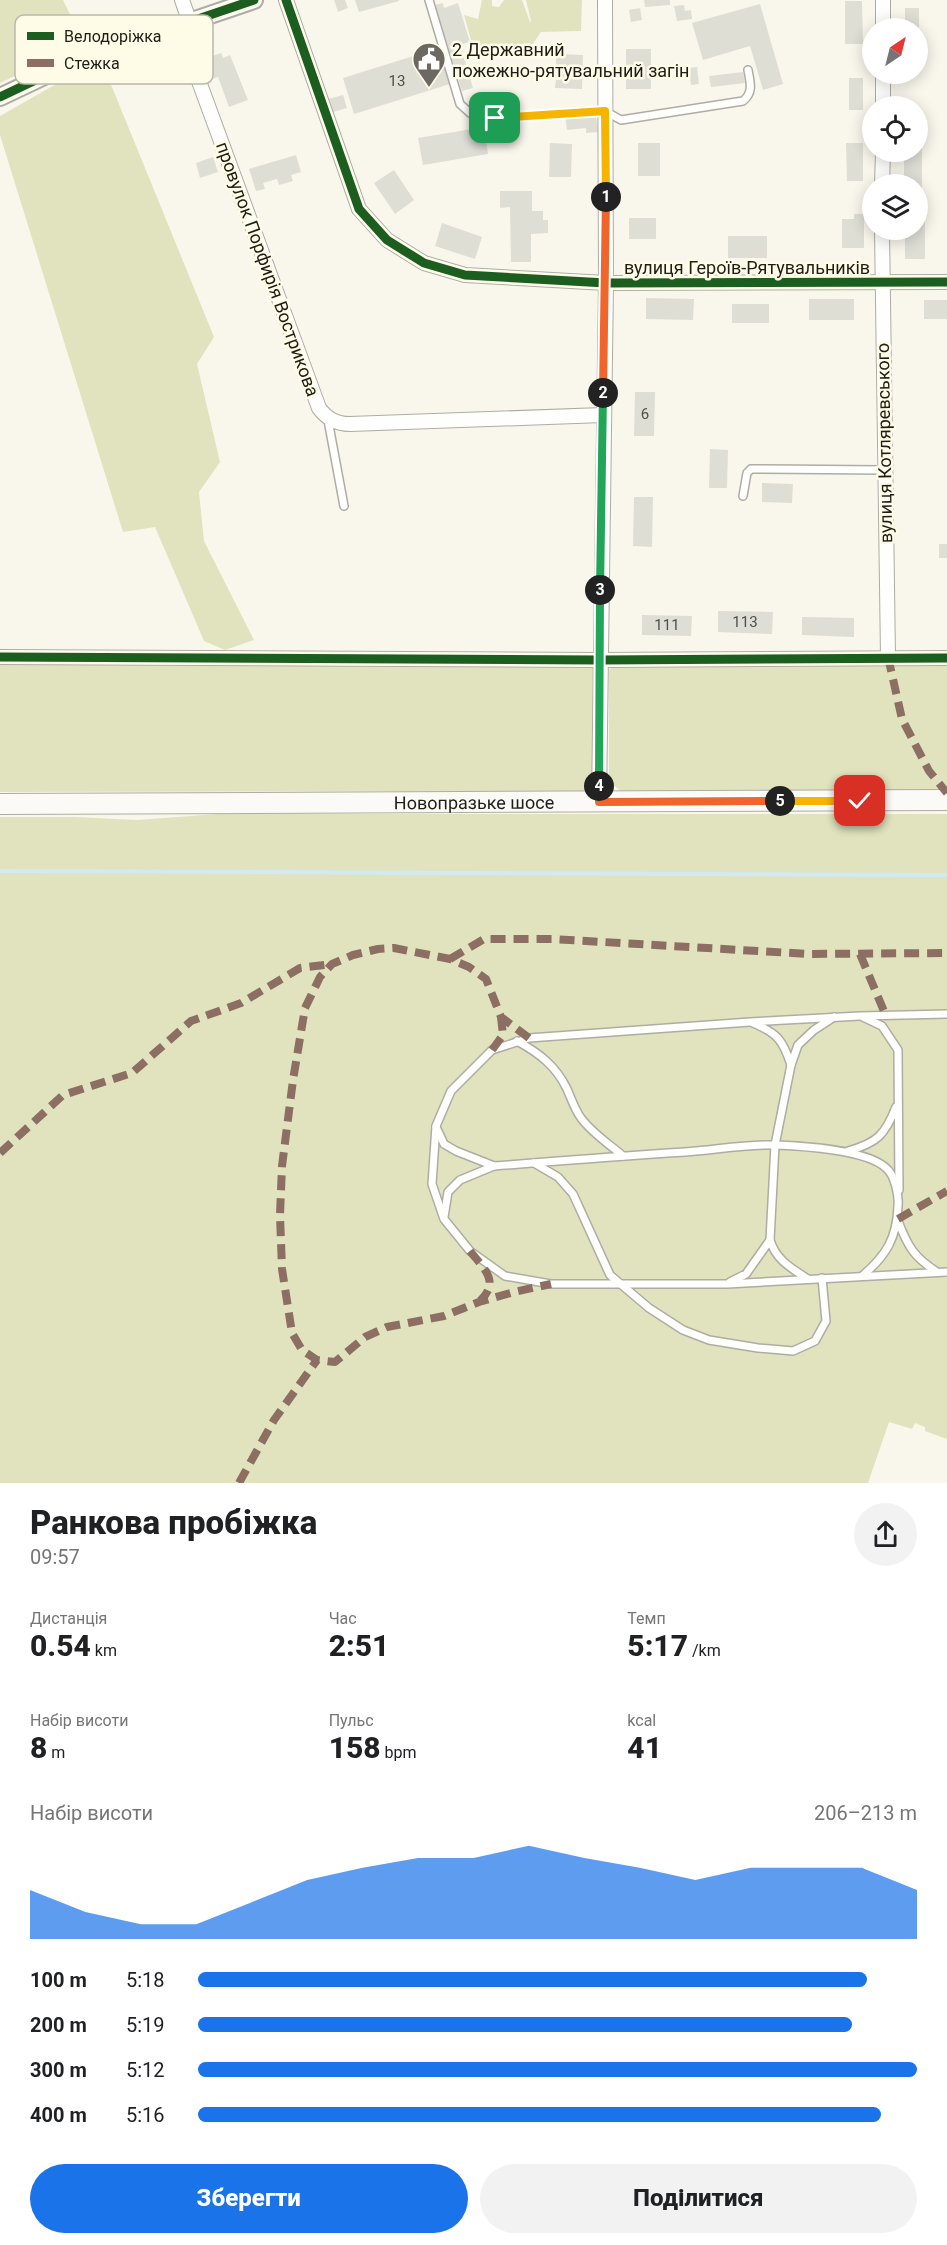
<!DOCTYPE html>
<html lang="uk">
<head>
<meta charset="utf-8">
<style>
  :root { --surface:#fff; --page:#f2f2f2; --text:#202124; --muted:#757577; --accent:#1a73e8 }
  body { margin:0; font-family:Roboto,sans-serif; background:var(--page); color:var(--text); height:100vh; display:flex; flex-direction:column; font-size:22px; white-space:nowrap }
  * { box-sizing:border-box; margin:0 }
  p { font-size:20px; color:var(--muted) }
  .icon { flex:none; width:33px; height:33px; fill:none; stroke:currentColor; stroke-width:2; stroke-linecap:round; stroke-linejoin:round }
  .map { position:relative; height:1483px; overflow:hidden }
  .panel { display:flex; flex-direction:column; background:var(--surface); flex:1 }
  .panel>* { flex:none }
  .needle { width:39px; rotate:35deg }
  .fabs { position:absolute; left:862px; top:18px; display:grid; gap:12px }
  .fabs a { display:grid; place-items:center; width:66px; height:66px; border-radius:50%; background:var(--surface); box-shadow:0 3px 15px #0003; font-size:30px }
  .pin { position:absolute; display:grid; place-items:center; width:51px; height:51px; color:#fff; margin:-26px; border-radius:12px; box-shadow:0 3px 9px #0006 }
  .km { position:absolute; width:30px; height:30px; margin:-15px; border-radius:50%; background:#222; color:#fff; font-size:16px; line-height:30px; text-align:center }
  .round { display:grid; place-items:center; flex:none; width:63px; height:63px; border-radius:32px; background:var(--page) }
  .summary { display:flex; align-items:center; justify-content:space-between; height:102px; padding:0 30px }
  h1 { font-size:33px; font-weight:800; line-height:45px }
  .figures { display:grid; grid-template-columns:repeat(3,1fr); gap:9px; height:102px; padding:6px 30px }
  .figures div { display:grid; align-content:center }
  .figures b { font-size:30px; font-weight:800 }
  .figures small { font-size:16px; font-weight:400 }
  .figures p { font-size:16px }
  .chart { height:168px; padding:12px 30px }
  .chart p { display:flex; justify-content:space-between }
  .chart svg { width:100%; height:108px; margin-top:6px; fill:var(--accent); opacity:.7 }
  .button { display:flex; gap:12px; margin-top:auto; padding:12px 30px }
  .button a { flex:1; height:69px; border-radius:36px; background:var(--accent); color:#fff; font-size:24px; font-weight:800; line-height:69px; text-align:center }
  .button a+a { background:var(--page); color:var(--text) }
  ul { padding:0 30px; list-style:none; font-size:20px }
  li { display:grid; grid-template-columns:96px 72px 1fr; align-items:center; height:45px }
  li i { height:15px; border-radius:8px; background:var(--accent) }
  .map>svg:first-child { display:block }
  .green { fill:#e1e3be }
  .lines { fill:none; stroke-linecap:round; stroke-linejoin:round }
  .stream { stroke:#d2eaf4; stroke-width:4 }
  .building { fill:#dfded5 }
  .service-casing { stroke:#aeaca4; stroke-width:10 }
  .minor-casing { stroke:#aeaca4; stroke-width:16 }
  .tertiary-casing { stroke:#aeaca4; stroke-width:20 }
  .secondary-casing { stroke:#aeaca4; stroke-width:22 }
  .service { stroke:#fefefc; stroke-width:7 }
  .minor { stroke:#fefefc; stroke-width:14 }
  .tertiary { stroke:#fefefc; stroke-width:16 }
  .secondary { stroke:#fcfaf7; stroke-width:20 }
  .quiet { stroke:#8d6e63; stroke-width:8; stroke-dasharray:15 8; stroke-linecap:butt }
  .cycleway-casing { stroke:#fefbe7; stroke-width:13 }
  .cycleway { stroke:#1b5e20; stroke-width:9 }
  .split-1-casing { stroke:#fff; stroke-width:12 }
  .split-2-casing { stroke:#fff; stroke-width:12 }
  .split-3-casing { stroke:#fff; stroke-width:12 }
  .split-4-casing { stroke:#fff; stroke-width:12 }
  .split-5-casing { stroke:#fff; stroke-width:12 }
  .split-6-casing { stroke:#fff; stroke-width:12 }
  .split-1 { stroke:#f5b400; stroke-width:8 }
  .split-2 { stroke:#f0652b; stroke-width:8 }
  .split-3 { stroke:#22a559; stroke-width:8 }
  .split-4 { stroke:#22a559; stroke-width:8 }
  .split-5 { stroke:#f0652b; stroke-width:8 }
  .split-6 { stroke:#f5b400; stroke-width:8 }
  .labels { text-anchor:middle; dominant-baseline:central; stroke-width:5; stroke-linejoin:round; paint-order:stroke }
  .number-label { font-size:15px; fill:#4f4e47 }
  .poi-label { font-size:18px; fill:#1e1d16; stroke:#fefbe7; text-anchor:start }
  .street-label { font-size:18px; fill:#1e1d16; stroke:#fefbe7 }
  .key { fill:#fefbe7; stroke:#bbb8a8; stroke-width:1.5 }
  .key-label { font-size:16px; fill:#1e1d16 }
</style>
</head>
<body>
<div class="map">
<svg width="947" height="1483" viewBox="0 0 947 1483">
  <rect width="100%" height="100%" fill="#f9f7ec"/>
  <!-- green -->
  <g class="green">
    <path d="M 0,0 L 63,0 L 84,43 L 0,83 Z"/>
    <path d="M 482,0 L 492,0 L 492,6 L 499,7 L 504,0 L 522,0 L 530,22 L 531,21 L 526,0 L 582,0 L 581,31 L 541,32 L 529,49 L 515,50 L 493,46 L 476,58 L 464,15 L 478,19 Z"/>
    <path d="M 103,65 L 214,337 L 197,364 L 220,462 L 199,492 L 204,541 L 254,640 L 225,650 L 204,641 L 155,527 L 123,532 L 0,135 L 0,116 L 86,67 Z"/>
    <path d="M 0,660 L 595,665 L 596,784 L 583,791 L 0,792 Z"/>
    <path d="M 616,662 L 947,662 L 947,790 L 621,791 L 612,784 L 609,774 L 609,670 Z"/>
    <path d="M 217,814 L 947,814 L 947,1439 L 925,1431 L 925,1427 L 915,1423 L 912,1429 L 889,1422 L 868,1483 L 0,1483 L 0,817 L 75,817 L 137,820 Z"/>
  </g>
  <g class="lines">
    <!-- stream -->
    <path class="stream" d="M 0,871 L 947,875"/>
  </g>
  <!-- building -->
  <g class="building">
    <path d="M 334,0 L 345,0 L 348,8 L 338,12 Z"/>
    <path d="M 355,0 L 399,0 L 399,1 L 359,12 Z"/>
    <path d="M 644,0 L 670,0 L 670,5 L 645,7 Z"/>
    <path d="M 845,1 L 862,1 L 863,44 L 845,44 Z"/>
    <path d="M 443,3 L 444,8 L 458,3 L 470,42 L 460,45 L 473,88 L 462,91 L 435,5 Z"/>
    <path d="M 760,4 L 783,84 L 763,90 L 750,46 L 703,60 L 692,23 Z"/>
    <path d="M 684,5 L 685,11 L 691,10 L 692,19 L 677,21 L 674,6 Z"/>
    <path d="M 640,8 L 642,20 L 631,22 L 629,10 Z"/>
    <rect x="905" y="8" width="14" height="20"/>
    <path d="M 439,48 L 450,84 L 354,114 L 343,78 Z"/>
    <rect x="626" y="49" width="25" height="40"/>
    <path d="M 221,53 L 223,58 L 230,55 L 248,100 L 229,107 L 218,77 L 206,81 L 198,61 Z"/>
    <path d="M 561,54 L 583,55 L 582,89 L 555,88 L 556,80 L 560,80 L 561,66 L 556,65 L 556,56 Z"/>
    <path d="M 697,67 L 699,84 L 691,85 L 689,68 Z"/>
    <path d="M 743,72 L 745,83 L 711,87 L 709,76 Z"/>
    <rect x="849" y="78" width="14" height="32"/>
    <path d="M 343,95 L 347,108 L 333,112 L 328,99 Z"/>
    <path d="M 588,113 L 589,117 L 596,116 L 598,132 L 586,133 L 586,128 L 567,130 L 565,115 Z"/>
    <path d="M 508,121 L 509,129 L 498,131 L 497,123 Z"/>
    <path d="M 484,127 L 488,154 L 423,165 L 418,138 Z"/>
    <path d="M 918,131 L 922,131 L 922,188 L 918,188 L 918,184 L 904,184 L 904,152 L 918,152 Z"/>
    <path d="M 550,143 L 572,144 L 571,177 L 549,177 Z"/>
    <rect x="638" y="143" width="22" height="33"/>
    <path d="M 846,143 L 863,143 L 863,181 L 847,181 Z"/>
    <path d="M 296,155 L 301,172 L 291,175 L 293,181 L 279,185 L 277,179 L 263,183 L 265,189 L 256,191 L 249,169 Z"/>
    <path d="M 213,157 L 218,172 L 200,178 L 196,163 Z"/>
    <path d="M 394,170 L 414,200 L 395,214 L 374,183 Z"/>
    <path d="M 500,191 L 532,191 L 532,211 L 543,211 L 543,220 L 548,220 L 548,233 L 531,234 L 531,262 L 511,262 L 510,207 L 500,208 Z"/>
    <path d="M 854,214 L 864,214 L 864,248 L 842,248 L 842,219 L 854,219 Z"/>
    <rect x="629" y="218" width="27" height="21"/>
    <path d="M 918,218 L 925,218 L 925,259 L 905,259 L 905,230 L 918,230 Z"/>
    <path d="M 442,223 L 482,237 L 475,259 L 435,246 Z"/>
    <rect x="728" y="236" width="39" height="22"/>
    <path d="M 646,298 L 694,299 L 693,320 L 646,319 Z"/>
    <rect x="809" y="299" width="45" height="21"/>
    <rect x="924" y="300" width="23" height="19"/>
    <rect x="732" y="304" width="37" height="19"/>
    <path d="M 635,392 L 655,392 L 654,436 L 634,436 Z"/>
    <path d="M 710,449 L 728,450 L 727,488 L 709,488 Z"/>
    <path d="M 762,483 L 793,484 L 792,503 L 762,502 Z"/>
    <path d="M 634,497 L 653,497 L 652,547 L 633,546 Z"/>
    <rect x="939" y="544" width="8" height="14"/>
    <path d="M 718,611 L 773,612 L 772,634 L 718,632 Z"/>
    <path d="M 642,615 L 692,616 L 691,636 L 642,635 Z"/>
    <path d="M 802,617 L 854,618 L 854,637 L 802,635 Z"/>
  </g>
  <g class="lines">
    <defs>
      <g id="service">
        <path d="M 429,0 L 460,104 L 470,113 L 482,119 L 605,111 L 621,120 L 743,101 C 754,92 750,82 748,70"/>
        <path d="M 328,420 L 344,506"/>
        <path d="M 743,496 L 747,473 L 751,469 L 885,470"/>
        <path d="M 947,1014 L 860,1016 L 750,1022 L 529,1038 L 492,1050 L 451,1091 L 436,1126 L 432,1184 L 444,1219 L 470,1251 L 505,1276 L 551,1284 L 727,1284 L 947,1272"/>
        <path d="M 863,1017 L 882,1026 L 898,1050 L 899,1190"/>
        <path d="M 753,1023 C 777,1033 783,1040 791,1065"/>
        <path d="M 517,1041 C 539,1053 556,1066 567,1089 C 571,1098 575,1110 581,1118 C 592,1133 609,1144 623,1156"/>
        <path d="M 436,1127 L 444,1144 L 456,1151 L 494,1166"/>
        <path d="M 848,1151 C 877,1143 885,1135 896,1107"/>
        <path d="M 534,1163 L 558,1177 L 573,1194 L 610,1275 L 649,1308 L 683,1330 L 709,1340 L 758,1348 L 793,1351 L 815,1341 L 826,1321 L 822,1278"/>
        <path d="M 444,1217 L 448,1192 L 460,1180 L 494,1166 C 557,1161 621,1156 685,1152 C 715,1150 746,1144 776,1145 C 803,1146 867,1150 886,1168 C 895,1175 899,1196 898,1206 C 897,1238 886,1256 862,1276"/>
        <path d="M 898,1221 C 908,1247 914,1257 937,1272"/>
        <path d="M 770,1240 C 776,1260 791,1268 808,1279"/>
        <path d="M 730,1282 L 746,1274 L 770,1240 L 775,1145 L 791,1065 L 798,1045 L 814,1030 L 834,1017"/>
      </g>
      <g id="minor">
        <path d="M 182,0 L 190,23"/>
        <path d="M 286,0 L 359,209 L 387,240 L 424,263 L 465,275 L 606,283 L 947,282"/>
        <path d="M 179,27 L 319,408 C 327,419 336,424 350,424 L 603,415"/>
        <path d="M 883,28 L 883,0"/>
        <path d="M 883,106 L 883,74"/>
        <path d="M 882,184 L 883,152"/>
        <path d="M 882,230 L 888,657"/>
        <path d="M 0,657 L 599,660 L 947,658"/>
        <path d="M 599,802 L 606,283 L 605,0"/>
      </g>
      <path id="tertiary" d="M 0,97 L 80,59 L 254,0"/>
      <g id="secondary">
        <path id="s1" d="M 0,804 L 947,800"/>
      </g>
    </defs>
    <!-- service casing -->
    <use href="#service" class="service-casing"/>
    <!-- minor casing -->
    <use href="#minor" class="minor-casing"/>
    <!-- tertiary casing -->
    <use href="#tertiary" class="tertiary-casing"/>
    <!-- secondary casing -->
    <use href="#secondary" class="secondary-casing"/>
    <!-- service -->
    <use href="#service" class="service"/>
    <!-- minor -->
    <use href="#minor" class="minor"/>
    <!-- tertiary -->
    <use href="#tertiary" class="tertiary"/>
    <!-- secondary -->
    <use href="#secondary" class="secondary"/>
    <!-- quiet -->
    <g class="quiet">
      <path d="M 888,657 L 902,719 L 929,771 L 947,793"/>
      <path d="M 860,954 L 886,1016"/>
      <path d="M 450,959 L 484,939 L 552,939 L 809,954 L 947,953"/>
      <path d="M 529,1038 L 501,1017 L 486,979 L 469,967 L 450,959 L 394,948 L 378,949 L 353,955 L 332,964 L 320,977 L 305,1008 L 293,1080 L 282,1166 L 280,1215 L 282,1269 L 292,1333 L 302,1350 L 317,1360 L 335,1362 L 365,1337 L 387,1327 L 444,1316 L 479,1302 L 514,1292 L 551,1284"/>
      <path d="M 492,1050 L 503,1035 L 501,1017"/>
      <path d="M 0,1153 L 63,1095 L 132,1073 L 191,1021 L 241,1003 L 300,968 L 332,964"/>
      <path d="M 898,1219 L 947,1191"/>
      <path d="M 470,1251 C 483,1268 501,1281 480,1301"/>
      <path d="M 239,1483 L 274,1420 L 317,1360"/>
    </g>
    <defs>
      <g id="cycleway">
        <path d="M 286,0 L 359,209 L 387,240 L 424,263 L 465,275 L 606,283 L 947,282"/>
        <path d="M 0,97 L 80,59 L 254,0"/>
        <path d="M 0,657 L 599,660 L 947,658"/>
      </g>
    </defs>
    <!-- cycleway casing -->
    <use href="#cycleway" class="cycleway-casing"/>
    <!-- cycleway -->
    <use href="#cycleway" class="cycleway"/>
  </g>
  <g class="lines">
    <defs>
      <path id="split-1" d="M 495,118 L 605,111 L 606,197"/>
      <path id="split-2" d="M 603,393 L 606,197"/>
      <path id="split-3" d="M 600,590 L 603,393"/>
      <path id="split-4" d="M 599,786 L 600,590"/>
      <path id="split-5" d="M 599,786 L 599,802 L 780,801"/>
      <path id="split-6" d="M 780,801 L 860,801"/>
    </defs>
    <!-- split-1 casing -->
    <use href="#split-1" class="split-1-casing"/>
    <!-- split-2 casing -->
    <use href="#split-2" class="split-2-casing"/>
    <!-- split-3 casing -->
    <use href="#split-3" class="split-3-casing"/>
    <!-- split-4 casing -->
    <use href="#split-4" class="split-4-casing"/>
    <!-- split-5 casing -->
    <use href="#split-5" class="split-5-casing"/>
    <!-- split-6 casing -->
    <use href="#split-6" class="split-6-casing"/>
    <!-- split-1 -->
    <use href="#split-1" class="split-1"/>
    <!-- split-2 -->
    <use href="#split-2" class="split-2"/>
    <!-- split-3 -->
    <use href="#split-3" class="split-3"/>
    <!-- split-4 -->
    <use href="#split-4" class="split-4"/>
    <!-- split-5 -->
    <use href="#split-5" class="split-5"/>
    <!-- split-6 -->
    <use href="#split-6" class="split-6"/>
  </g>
  <!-- icons -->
  <defs>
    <symbol id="civic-pin" viewBox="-11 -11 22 30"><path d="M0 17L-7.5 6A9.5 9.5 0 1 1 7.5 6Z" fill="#6b6961" stroke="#fefbe7"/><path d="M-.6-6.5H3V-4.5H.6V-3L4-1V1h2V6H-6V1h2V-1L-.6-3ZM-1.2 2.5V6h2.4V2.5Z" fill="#fff"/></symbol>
  </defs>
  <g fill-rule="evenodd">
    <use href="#civic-pin" x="410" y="40" width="38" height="52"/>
  </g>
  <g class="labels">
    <!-- number labels -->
    <g class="number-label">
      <text x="397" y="81">13</text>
      <text x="645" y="414">6</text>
      <text x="745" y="622">113</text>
      <text x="667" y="625">111</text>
    </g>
    <!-- poi labels -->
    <g class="poi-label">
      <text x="452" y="49">2 Державний<tspan x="452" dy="21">пожежно-рятувальний загін</tspan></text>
    </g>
    <!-- street labels -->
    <g class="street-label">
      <text x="747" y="267">вулиця Героїв-Рятувальників</text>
      <text transform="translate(268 269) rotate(70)">провулок Порфирія Вострикова</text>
      <text transform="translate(884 443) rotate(-91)">вулиця Котляревського</text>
      <text stroke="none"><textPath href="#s1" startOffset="474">Новопразьке шосе</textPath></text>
    </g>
  </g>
  <!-- legend -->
  <rect x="15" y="15" width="198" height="69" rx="9" class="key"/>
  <rect x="27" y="32" width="27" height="8" fill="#1b5e20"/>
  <rect x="27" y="59" width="27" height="8" fill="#8d6e63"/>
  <g class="key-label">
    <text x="64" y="42">Велодоріжка</text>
    <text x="64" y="69">Стежка</text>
  </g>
</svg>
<div class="fabs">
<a><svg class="needle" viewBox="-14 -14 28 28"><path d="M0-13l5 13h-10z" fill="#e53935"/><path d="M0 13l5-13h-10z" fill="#757577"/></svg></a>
<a><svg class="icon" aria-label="locate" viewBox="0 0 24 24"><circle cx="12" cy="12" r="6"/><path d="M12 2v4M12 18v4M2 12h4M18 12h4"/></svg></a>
<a><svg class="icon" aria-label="layers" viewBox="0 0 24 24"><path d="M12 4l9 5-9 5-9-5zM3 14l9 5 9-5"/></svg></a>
</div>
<div class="pin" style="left:495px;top:118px;background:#1e9e55"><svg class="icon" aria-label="arrive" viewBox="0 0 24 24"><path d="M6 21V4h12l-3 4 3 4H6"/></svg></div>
<div class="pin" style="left:860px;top:801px;background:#d93025"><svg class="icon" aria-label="check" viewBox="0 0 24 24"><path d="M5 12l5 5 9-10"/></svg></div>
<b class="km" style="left:606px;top:197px">1</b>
<b class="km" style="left:603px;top:393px">2</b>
<b class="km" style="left:600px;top:590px">3</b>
<b class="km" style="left:599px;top:786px">4</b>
<b class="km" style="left:780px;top:801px">5</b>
</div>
<section class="panel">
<div class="summary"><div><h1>Ранкова пробіжка</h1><p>09:57</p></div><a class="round"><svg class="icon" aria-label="share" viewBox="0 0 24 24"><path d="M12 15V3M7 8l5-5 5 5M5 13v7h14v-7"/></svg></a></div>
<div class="figures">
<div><p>Дистанція</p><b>0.54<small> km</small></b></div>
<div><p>Час</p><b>2:51</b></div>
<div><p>Темп</p><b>5:17<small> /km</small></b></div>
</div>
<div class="figures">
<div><p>Набір висоти</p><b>8<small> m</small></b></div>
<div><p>Пульс</p><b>158<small> bpm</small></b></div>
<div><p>kcal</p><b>41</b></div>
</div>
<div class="chart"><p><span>Набір висоти</span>206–213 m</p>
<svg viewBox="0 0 160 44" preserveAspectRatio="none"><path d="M0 44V24L10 33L20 38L30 38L40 29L50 20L60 15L70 11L80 11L90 6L100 11L110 15L120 20L130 15L140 15L150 15L160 24V44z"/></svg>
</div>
<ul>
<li><b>100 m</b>5:18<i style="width:93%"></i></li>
<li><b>200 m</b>5:19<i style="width:91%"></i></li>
<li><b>300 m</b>5:12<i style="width:100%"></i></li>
<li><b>400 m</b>5:16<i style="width:95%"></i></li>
</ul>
<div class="button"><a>Зберегти</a><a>Поділитися</a></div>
</section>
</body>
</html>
